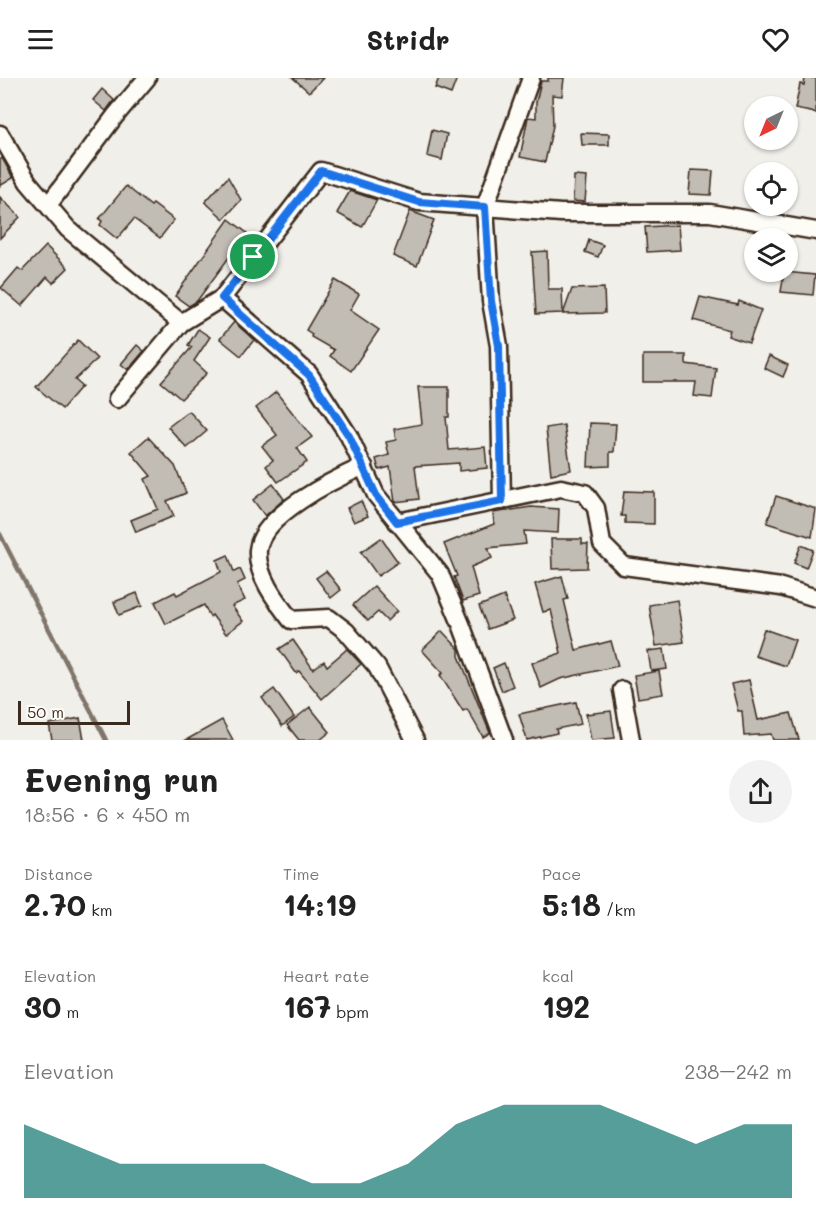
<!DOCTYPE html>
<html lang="en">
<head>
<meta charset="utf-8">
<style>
  :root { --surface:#fff; --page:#f2f2f2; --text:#222; --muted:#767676; --accent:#0f766e }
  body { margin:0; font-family:Mali,sans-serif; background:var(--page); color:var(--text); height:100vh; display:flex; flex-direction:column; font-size:22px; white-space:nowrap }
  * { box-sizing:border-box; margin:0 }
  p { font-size:20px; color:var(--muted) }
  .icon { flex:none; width:33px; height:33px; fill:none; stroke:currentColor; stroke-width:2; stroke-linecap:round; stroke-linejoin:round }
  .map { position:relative; height:662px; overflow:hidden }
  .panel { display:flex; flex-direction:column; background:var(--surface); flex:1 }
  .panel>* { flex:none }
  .needle { width:39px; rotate:223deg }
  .fabs { position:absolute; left:744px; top:18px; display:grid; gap:12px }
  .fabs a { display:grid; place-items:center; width:54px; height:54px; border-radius:50%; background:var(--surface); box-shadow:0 2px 4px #0004; font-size:30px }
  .scale { position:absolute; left:18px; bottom:15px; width:112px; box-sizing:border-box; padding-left:6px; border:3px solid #3b2a1e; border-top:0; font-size:16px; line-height:21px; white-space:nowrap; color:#3b2a1e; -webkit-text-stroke:4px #fdfcf7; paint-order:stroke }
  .pin { position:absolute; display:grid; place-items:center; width:51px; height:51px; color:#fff; margin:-26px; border:3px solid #fff; border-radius:50%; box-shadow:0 2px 6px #0007 }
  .round { display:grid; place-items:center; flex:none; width:63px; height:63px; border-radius:32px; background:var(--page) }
  .overview { display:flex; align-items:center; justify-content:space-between; height:102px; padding:0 24px }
  h1 { font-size:33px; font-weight:700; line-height:45px }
  .stats { display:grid; grid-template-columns:repeat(3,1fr); gap:9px; height:102px; padding:6px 24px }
  .stats div { display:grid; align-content:center }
  .stats b { font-size:30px; font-weight:700 }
  .stats small { font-size:16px; font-weight:400 }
  .stats p { font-size:16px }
  .chart { height:168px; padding:12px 24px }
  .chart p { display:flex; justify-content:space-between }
  .chart svg { width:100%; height:108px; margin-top:6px; fill:var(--accent); opacity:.7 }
  header { display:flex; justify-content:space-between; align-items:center; height:78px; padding:0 24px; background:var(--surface); font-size:27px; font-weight:700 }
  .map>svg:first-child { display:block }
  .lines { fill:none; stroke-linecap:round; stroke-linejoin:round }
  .stream { stroke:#80746b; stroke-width:4.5 }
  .building { fill:#c1bcb4; stroke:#3b2a1e; stroke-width:1.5 }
  .minor-casing { stroke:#3b2a1e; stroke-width:21 }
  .minor { stroke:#fdfcf7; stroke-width:16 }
  .route-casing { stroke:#fff; stroke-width:12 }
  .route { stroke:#1a73e8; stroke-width:8 }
</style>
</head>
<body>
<header><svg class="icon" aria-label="menu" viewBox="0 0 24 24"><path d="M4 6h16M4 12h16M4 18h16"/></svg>Stridr<svg class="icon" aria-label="heart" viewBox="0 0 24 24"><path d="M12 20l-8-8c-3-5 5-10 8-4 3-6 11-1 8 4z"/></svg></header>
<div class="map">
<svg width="816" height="662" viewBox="0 0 816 662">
  <rect width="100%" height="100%" fill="#f1efea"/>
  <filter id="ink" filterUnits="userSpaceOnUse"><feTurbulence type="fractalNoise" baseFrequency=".0167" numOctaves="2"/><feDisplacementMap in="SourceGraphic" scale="12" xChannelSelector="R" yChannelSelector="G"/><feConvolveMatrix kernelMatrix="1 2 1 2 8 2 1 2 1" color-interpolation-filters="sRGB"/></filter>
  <g filter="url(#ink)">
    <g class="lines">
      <!-- stream -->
      <path class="stream" d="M 0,456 L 106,662"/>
    </g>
    <!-- building -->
    <g class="building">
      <path d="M 293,0 L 323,0 L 309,14 Z"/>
      <path d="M 439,0 L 457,0 L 451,16 L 435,10 Z"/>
      <path d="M 548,0 L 564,0 L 562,18 L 552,17 L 553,48 L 545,84 L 520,79 L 528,39 L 536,40 L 536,24 L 541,3 L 548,3 Z"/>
      <path d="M 805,0 L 816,0 L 816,35 L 795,31 L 800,6 L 804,7 Z"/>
      <path d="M 102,11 L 114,22 L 106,33 L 93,22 Z"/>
      <path d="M 432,52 L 447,56 L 442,82 L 427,78 Z"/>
      <path d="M 581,55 L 609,56 L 609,67 L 582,67 Z"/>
      <path d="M 2,80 L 13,100 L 0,108 L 0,82 Z"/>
      <path d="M 691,92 L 713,93 L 711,117 L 689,116 Z"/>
      <path d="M 574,98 L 587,99 L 585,124 L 573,123 Z"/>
      <path d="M 228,99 L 241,122 L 224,141 L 205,124 Z"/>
      <path d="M 126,108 L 151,128 L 153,126 L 174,142 L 160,160 L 134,141 L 117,161 L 100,147 L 102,143 L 99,141 Z"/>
      <path d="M 350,113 L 377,122 L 362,149 L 337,135 Z"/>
      <path d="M 0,119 L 20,139 L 0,160 Z"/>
      <path d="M 410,133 L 434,142 L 417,188 L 393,178 Z"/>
      <path d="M 229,141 L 247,155 L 197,223 L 189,228 L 175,218 Z"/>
      <path d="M 678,147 L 680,172 L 647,174 L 645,149 Z"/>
      <path d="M 589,162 L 603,167 L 598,179 L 585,174 Z"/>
      <path d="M 46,168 L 68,190 L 53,205 L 47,199 L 22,228 L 1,210 L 18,190 L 22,193 Z"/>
      <path d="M 547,173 L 548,211 L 562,211 L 563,235 L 536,236 L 532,174 Z"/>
      <path d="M 784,194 L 815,197 L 813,217 L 781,214 Z"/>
      <path d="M 335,202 L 359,216 L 350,232 L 379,252 L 351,293 L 330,278 L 334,272 L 311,259 L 312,256 L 306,252 Z"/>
      <path d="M 604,210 L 605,235 L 563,236 L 572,211 Z"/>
      <path d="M 700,219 L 738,227 L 739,223 L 761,232 L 749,265 L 728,258 L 730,252 L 693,242 Z"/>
      <path d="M 234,244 L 254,262 L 241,278 L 220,261 Z"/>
      <path d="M 198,251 L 210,259 L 194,283 L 207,295 L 181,321 L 161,304 L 192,269 L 188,267 Z"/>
      <path d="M 78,262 L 97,281 L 75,302 L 82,308 L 62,331 L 36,309 Z"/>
      <path d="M 137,267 L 144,273 L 128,292 L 121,286 Z"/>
      <path d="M 643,277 L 686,277 L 686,286 L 716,290 L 712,320 L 694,318 L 696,304 L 643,304 Z"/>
      <path d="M 769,278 L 788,287 L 783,299 L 764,290 Z"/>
      <path d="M 418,309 L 449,309 L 449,339 L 446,339 L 449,372 L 485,369 L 487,390 L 459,393 L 459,385 L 415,388 L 419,421 L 395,424 L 390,389 L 379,392 L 376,381 L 389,377 L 386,364 L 396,362 L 394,351 L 422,346 Z"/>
      <path d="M 276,314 L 312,359 L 297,370 L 307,384 L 278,404 L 266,388 L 273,382 L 262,368 L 277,357 L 256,330 Z"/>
      <path d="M 189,333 L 207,353 L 187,370 L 168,349 Z"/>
      <path d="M 590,345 L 616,346 L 614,374 L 610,374 L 610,388 L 588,389 Z"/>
      <path d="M 564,347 L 571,392 L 551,396 L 546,350 Z"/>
      <path d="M 148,359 L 175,388 L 186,415 L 167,423 L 174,438 L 136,454 L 131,442 L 158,431 L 145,401 L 151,398 L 131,374 Z"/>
      <path d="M 273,406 L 284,421 L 265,438 L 253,422 Z"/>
      <path d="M 624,413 L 654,414 L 654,446 L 625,445 L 625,438 L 621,438 Z"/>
      <path d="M 776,418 L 816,431 L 812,459 L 767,445 Z"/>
      <path d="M 361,423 L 368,438 L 354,444 L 347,430 Z"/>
      <path d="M 531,429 L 559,431 L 558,455 L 524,453 L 526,466 L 488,470 L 492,480 L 471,489 L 479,518 L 463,523 L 454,499 L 457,498 L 444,466 L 494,446 L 493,435 Z"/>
      <path d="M 381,460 L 398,484 L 378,498 L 361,474 Z"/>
      <path d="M 551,461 L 582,461 L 582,466 L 588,466 L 587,490 L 552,491 Z"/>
      <path d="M 801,467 L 813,472 L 806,490 L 794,485 Z"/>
      <path d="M 228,477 L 234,494 L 240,491 L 245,502 L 237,506 L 245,522 L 232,528 L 243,543 L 226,556 L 212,537 L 210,539 L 204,527 L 166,546 L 155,524 L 175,514 L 177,517 L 221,494 L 217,482 Z"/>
      <path d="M 326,493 L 341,512 L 331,520 L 316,500 Z"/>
      <path d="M 562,498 L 568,521 L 564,522 L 576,572 L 611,563 L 618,588 L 560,601 L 541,610 L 532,585 L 561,575 L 551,532 L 543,534 L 535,506 Z"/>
      <path d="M 374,508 L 397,533 L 387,543 L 378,534 L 368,543 L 353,527 Z"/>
      <path d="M 137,515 L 142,528 L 119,537 L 114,524 Z"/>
      <path d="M 504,518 L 513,542 L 488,551 L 479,528 Z"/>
      <path d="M 677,522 L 684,564 L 656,568 L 649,527 Z"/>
      <path d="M 764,551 L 795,562 L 786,588 L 755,578 Z"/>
      <path d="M 442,553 L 459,571 L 459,578 L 490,655 L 483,659 L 467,631 L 463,633 L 440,597 L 443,595 L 422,572 Z"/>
      <path d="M 293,562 L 313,591 L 324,583 L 327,588 L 347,571 L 361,586 L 322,621 L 299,593 L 296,595 L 279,571 Z"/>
      <path d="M 664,571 L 667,591 L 651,593 L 648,573 Z"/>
      <path d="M 504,585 L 513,608 L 502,613 L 493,590 Z"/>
      <path d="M 659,593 L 663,616 L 638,620 L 634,597 Z"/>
      <path d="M 749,602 L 758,642 L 791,635 L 799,662 L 773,662 L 771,656 L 744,658 L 742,633 L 738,633 L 731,606 Z"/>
      <path d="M 274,611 L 294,639 L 282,648 L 262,620 Z"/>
      <path d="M 576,624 L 581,646 L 556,651 L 557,655 L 527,662 L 519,636 Z"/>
      <path d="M 310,629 L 330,654 L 320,662 L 299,662 L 287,647 Z"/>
      <path d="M 611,633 L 615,660 L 591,662 L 586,636 Z"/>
      <path d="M 80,640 L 84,662 L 52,662 L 49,646 Z"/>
      <path d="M 222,642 L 233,662 L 186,662 Z"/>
    </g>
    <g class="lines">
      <defs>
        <g id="minor">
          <path d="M 0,56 L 28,104 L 68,151 L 181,245"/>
          <path d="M 49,126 L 115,38 L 147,0"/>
          <path d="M 222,220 L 309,296 L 349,358 L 376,417 L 440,496 L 461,546 L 504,662"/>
          <path d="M 117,321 L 181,245 L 222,220 L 321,93 L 419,124 L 561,135 L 710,135 L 816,153"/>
          <path d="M 364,388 C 335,401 261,437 258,472 C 256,497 276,523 291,542 L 329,540 L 346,553 L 377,589 L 415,662"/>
          <path d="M 502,423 L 499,268 L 491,223 L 485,129 L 531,0"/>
          <path d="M 397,444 L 561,410 L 585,415 L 596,430 L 602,466 L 624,488 L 781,509 L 816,520"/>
          <path d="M 622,612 L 631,662"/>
        </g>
      </defs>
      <!-- minor casing -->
      <use href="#minor" class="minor-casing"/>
      <!-- minor -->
      <use href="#minor" class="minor"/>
    </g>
  </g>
  <g class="lines" filter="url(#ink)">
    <defs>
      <path id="route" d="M 321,93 L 419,124 L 485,129 L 491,223 L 499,268 L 502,423 L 397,444 L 376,417 L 349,358 L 309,297 L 222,220 Z"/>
    </defs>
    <!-- route casing -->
    <use href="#route" class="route-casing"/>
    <!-- route -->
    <use href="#route" class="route"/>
  </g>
</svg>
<div class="fabs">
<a><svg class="needle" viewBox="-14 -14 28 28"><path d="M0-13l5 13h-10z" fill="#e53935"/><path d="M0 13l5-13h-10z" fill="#767676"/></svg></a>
<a><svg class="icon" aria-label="locate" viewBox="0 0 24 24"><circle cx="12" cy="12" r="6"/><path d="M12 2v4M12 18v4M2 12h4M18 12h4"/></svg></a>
<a><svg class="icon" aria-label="layers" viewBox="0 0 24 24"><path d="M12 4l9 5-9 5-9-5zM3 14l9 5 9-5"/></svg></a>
</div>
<div class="scale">50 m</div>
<div class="pin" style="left:253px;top:179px;background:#1e9e55"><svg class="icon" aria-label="arrive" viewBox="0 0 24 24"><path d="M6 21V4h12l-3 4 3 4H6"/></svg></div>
</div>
<section class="panel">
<div class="overview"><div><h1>Evening run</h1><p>18:56 · 6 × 450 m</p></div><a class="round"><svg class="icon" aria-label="share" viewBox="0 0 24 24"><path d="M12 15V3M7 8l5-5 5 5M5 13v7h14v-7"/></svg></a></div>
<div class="stats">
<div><p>Distance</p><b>2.70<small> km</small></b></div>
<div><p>Time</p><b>14:19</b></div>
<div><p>Pace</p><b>5:18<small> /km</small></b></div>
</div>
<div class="stats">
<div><p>Elevation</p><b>30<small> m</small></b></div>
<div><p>Heart rate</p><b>167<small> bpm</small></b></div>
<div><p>kcal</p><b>192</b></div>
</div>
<div class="chart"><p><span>Elevation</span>238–242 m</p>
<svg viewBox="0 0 160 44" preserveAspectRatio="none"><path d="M0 44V14L10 22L20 30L30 30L40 30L50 30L60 38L70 38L80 30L90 14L100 6L110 6L120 6L130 14L140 22L150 14L160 14V44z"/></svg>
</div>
</section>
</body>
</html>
